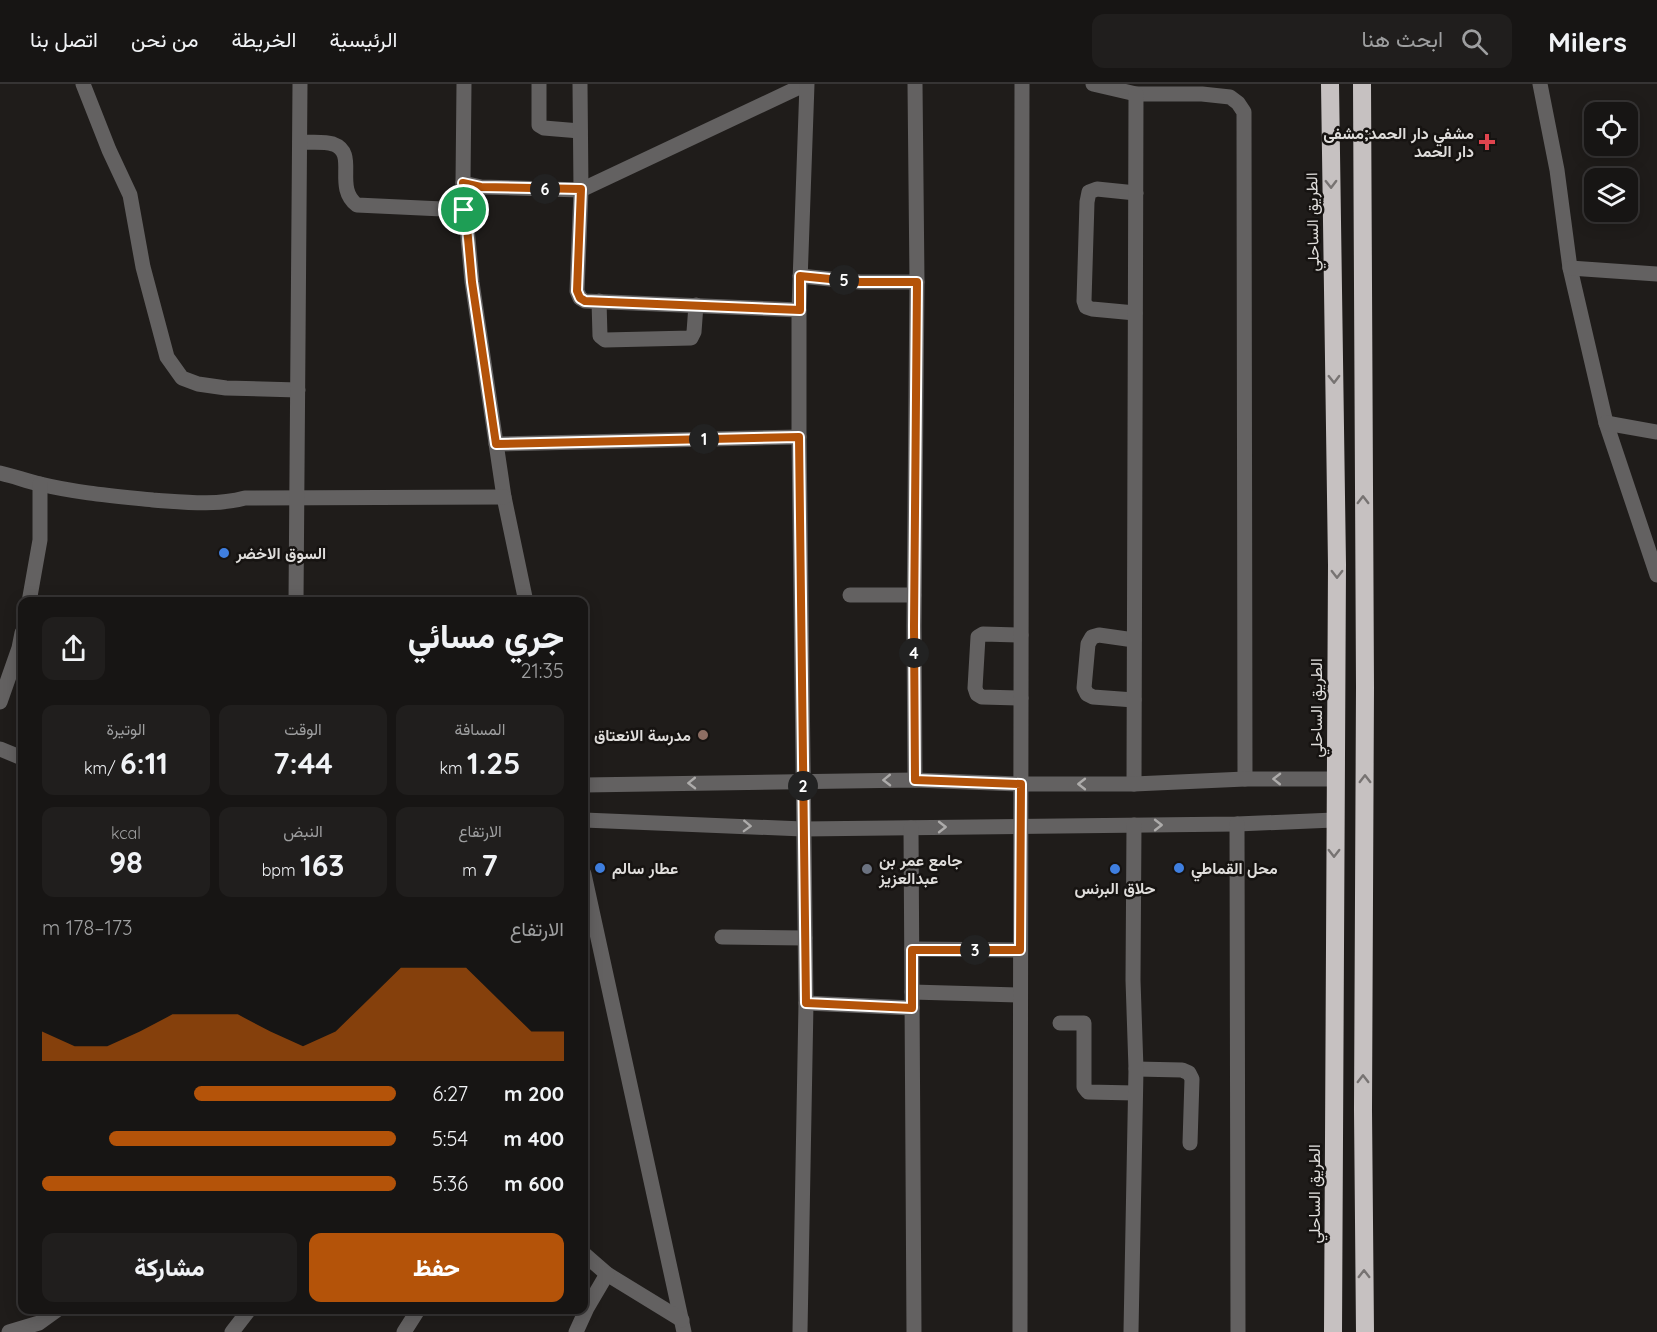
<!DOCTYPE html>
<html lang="ar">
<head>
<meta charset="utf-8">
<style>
  :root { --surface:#171514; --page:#201e1d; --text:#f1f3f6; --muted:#9e9fa0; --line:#363434; --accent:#b45309 }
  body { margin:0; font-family:Quicksand,Vazirmatn,sans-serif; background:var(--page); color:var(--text); direction:rtl; height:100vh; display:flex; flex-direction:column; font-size:22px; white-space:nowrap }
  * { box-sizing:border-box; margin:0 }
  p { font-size:20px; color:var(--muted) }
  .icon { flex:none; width:33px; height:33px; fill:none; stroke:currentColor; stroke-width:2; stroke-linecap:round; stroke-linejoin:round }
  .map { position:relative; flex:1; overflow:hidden; direction:ltr }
  .panel { position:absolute; left:18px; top:513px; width:570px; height:717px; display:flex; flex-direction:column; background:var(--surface); border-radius:12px; box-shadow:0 3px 15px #0003,0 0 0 2px var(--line); direction:rtl }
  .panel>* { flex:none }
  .tools { position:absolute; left:1584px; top:18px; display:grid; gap:12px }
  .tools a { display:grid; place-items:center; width:54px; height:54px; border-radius:12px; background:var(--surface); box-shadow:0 3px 15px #0003,0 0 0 2px var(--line); font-size:30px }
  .pin { position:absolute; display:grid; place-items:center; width:51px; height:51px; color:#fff; margin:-26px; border:3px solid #fff; border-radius:50%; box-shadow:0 2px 6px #0007 }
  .km { position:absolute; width:30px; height:30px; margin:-15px; border-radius:50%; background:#222; color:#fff; font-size:16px; line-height:30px; text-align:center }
  .round { display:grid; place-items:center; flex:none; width:63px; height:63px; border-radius:12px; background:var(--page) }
  .head { display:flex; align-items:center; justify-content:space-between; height:102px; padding:0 24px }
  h1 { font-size:33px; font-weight:800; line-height:45px }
  .metrics { display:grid; grid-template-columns:repeat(3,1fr); gap:9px; height:102px; padding:6px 24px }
  .metrics div { display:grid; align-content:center; border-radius:12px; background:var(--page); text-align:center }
  .metrics b { font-size:30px; font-weight:800 }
  .metrics small { font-size:16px; font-weight:400 }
  .metrics p { font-size:16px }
  .chart { height:168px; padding:12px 24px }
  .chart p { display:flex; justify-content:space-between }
  .chart svg { width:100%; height:108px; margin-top:6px; fill:var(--accent); opacity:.7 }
  .cta { display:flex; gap:12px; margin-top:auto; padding:12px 24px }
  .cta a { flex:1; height:69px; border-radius:12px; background:var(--accent); color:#fff; font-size:24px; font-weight:800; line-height:69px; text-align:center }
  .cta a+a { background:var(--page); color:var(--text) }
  ul { padding:0 24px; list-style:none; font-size:20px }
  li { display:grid; grid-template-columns:96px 72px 1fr; align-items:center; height:45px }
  li i { height:15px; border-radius:8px; background:var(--accent) }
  header { display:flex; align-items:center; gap:36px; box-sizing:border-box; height:84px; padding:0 30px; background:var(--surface); border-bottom:2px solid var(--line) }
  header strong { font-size:28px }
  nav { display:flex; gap:33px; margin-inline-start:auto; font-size:21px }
  .search { width:420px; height:54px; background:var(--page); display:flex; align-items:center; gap:15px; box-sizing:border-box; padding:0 21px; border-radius:12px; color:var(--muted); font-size:22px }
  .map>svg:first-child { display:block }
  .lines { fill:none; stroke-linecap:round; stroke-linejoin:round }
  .minor { stroke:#636161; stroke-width:15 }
  .highway { stroke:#c6c1c1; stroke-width:18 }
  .oneway { stroke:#777372 }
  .oneway2 { stroke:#adabaa }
  .route-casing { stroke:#fff; stroke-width:12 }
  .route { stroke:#b45309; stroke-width:8 }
  .health-dot { fill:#e0444e; stroke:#161311; stroke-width:2 }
  .shop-dot { fill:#3f7fe0; stroke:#161311; stroke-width:2 }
  .education-dot { fill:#8d6e63; stroke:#161311; stroke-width:2 }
  .worship-dot { fill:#6b7280; stroke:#161311; stroke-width:2 }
  .labels { text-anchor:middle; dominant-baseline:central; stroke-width:5; stroke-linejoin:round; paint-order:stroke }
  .poi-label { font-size:16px; font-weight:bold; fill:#dfdddb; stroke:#161311; text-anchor:start }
  .street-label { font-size:16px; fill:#dfdddb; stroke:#161311 }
</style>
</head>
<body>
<header>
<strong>Milers</strong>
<div class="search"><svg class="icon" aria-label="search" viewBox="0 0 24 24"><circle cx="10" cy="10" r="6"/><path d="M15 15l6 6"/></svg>ابحث هنا</div>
<nav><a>الرئيسية</a><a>الخريطة</a><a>من نحن</a><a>اتصل بنا</a></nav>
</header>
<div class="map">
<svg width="1657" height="1248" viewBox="0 0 1657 1248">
  <rect width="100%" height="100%" fill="#1f1c1a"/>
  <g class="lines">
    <!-- minor -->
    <g class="minor">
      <path d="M 83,0 L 109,66 L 130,111 L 143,183 L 167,273 L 182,294 L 198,300 L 226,304 L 298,306"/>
      <path d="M 464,0 L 463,99 L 472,198 L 504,413 L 526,518"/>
      <path d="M 539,0 L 539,41 L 544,44 L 580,47"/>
      <path d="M 580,0 L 581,106 L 577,207 L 580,214 L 585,217 L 799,226"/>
      <path d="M 1093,0 L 1136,10 L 1202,10 L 1230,13 L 1238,19 L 1244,28 L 1245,695"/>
      <path d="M 1540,0 L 1557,86 L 1570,184 L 1606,339 L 1657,491"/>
      <path d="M 300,58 C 310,59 323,57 333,60 C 359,69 333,103 357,121 L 464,126"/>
      <path d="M 463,99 L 481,103 L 581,106 L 806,0"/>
      <path d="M 1570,184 L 1657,190"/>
      <path d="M 800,192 L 860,198 L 917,198"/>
      <path d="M 599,217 L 600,252 L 605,256 L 691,254 L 694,248 L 696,221"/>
      <path d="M 1135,229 L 1092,225 L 1086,223 L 1084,217 L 1087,118 L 1089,108 L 1097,105 L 1136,109"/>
      <path d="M 1606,339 L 1657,348"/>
      <path d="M 496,360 L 799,353"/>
      <path d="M 0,389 C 14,392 26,397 40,400 C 77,409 115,412 153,416 C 184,418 215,422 245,414 L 504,413"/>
      <path d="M 850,511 L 914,511"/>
      <path d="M 29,518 L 40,456 L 40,400"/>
      <path d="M 296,518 L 300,0"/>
      <path d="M 1021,551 L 983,550 L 978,553 L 975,604 L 977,610 L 982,613 L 1021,614"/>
      <path d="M 1134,616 L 1093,613 L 1087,610 L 1084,604 L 1088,560 L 1092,553 L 1099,551 L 1134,556"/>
      <path d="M 0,618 L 19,564 L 22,549"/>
      <path d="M 0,665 L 22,674"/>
      <path d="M 915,696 L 914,542 L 917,198 L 915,0"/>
      <path d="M 1134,700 L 1136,10"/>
      <path d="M 584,701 L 915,696 L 1021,700 L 1134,700 L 1245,695 L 1335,695"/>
      <path d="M 584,736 L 803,745 L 1237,740 L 1334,736"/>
      <path d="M 1237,740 L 1238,1248"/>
      <path d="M 911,744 L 914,1248"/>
      <path d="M 584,790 L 684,1248"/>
      <path d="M 722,853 L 805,854"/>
      <path d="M 912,865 L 1020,866"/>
      <path d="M 912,908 L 1020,911"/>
      <path d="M 806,919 L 912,924"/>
      <path d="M 1060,939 L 1084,939 L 1084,1003 L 1088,1008 L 1135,1009"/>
      <path d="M 1136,985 L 1182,986 L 1189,989 L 1192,995 L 1190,1059"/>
      <path d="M 584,1170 L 607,1190 L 682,1236"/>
      <path d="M 9,1248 L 39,1239 L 57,1226"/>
      <path d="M 232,1248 L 249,1226"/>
      <path d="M 404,1248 L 418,1226"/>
      <path d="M 576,1248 L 587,1224 L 607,1190"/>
      <path d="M 800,1248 L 806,919 L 799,353 L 799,226 L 807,0"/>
      <path d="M 1020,1248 L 1022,0"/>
      <path d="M 1131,1248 L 1136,985 L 1133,896 L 1134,741"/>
    </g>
    <!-- highway -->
    <g class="highway">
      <path d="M 1330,0 L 1337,481 L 1333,1248"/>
      <path d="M 1362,0 L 1365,603 L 1363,1026 L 1365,1248"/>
    </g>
  </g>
  <!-- one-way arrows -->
  <defs><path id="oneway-chevron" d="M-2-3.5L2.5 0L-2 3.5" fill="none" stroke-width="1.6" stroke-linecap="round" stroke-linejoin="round" transform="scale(1.5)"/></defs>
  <g class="oneway">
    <use href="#oneway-chevron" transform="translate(1331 100) rotate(89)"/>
    <use href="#oneway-chevron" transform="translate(1334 295) rotate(89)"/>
    <use href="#oneway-chevron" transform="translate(1363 416) rotate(-90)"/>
    <use href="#oneway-chevron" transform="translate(1337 490) rotate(90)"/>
    <use href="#oneway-chevron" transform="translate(1365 695) rotate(-90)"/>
    <use href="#oneway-chevron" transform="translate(1334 769) rotate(90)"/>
    <use href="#oneway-chevron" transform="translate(1363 995) rotate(-90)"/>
    <use href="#oneway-chevron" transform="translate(1364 1190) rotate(-90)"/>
  </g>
  <g class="oneway2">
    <use href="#oneway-chevron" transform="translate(1277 695) rotate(-179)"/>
    <use href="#oneway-chevron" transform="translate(887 696) rotate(179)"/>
    <use href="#oneway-chevron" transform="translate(692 699) rotate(179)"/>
    <use href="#oneway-chevron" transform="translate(1082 700) rotate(180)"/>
    <use href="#oneway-chevron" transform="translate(1158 741)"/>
    <use href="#oneway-chevron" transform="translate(747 742) rotate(2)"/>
    <use href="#oneway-chevron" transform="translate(942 743)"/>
  </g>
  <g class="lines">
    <defs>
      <path id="route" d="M 463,99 L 481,103 L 581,105 L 577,207 L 580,214 L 585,217 L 800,226 L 800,192 L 860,198 L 917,198 L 914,542 L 915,696 L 1021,700 L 1020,866 L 912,866 L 912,924 L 806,919 L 799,353 L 496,360 L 472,198 Z"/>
    </defs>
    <!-- route casing -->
    <use href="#route" class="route-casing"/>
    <!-- route -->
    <use href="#route" class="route"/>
  </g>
  <!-- markers -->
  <path class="health-dot" d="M1484 49h6v6h6v6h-6v6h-6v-6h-6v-6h6z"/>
  <g class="shop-dot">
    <circle cx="224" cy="469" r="6"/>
    <circle cx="600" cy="784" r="6"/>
    <circle cx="1179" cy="784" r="6"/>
    <circle cx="1115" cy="785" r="6"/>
  </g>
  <circle class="education-dot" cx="703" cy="651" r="6"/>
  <circle class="worship-dot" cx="867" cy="785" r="6"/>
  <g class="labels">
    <!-- poi labels -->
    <g class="poi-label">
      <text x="1474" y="49" text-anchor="end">مشفي دار الحمد;مشفى<tspan x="1474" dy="18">دار الحمد</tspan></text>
      <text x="236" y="469">السوق الاخضر</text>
      <text x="691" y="651" text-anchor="end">مدرسة الانعتاق</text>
      <text x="879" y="776">جامع عمر بن<tspan x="879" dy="18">عبدالعزيز</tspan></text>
      <text x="612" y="784">عطار سالم</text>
      <text x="1191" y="784">محل القماطي</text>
      <text x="1115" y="804" text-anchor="middle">حلاق البرنس</text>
    </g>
    <!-- street labels -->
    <g class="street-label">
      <text transform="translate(1312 138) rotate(-91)">الطريق الساحلي</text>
      <text transform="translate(1316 624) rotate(-90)">الطريق الساحلي</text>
      <text transform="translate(1314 1110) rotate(-90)">الطريق الساحلي</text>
    </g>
  </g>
</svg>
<div class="tools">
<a><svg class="icon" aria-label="locate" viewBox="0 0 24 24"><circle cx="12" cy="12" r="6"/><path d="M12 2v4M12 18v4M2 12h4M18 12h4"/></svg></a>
<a><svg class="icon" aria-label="layers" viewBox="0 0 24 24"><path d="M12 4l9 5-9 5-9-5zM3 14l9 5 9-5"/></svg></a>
</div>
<div class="pin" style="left:464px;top:126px;background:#1e9e55"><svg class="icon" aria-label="arrive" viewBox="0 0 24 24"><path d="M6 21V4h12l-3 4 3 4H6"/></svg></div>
<b class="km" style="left:704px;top:355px">1</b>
<b class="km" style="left:803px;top:702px">2</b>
<b class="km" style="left:975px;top:866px">3</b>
<b class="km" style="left:914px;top:569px">4</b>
<b class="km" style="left:844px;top:196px">5</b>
<b class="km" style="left:545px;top:105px">6</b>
<section class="panel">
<div class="head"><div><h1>جري مسائي</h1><p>21:35</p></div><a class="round"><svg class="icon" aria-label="share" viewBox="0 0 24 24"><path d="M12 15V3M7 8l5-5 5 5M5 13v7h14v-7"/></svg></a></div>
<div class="metrics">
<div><p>المسافة</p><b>1.25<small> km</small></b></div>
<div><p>الوقت</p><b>7:44</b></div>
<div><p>الوتيرة</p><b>6:11<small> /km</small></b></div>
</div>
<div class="metrics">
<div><p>الارتفاع</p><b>7<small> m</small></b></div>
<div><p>النبض</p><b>163<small> bpm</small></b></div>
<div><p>kcal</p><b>98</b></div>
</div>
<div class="chart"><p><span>الارتفاع</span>173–178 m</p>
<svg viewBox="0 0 160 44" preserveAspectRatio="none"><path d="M0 44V32L10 38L20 38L30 32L40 25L50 25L60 25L70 32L80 38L90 32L100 19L110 6L120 6L130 6L140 19L150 32L160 32V44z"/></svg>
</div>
<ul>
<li><b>200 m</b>6:27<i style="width:57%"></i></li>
<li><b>400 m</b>5:54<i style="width:81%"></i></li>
<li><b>600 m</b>5:36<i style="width:100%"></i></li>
</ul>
<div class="cta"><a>حفظ</a><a>مشاركة</a></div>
</section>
</div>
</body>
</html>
